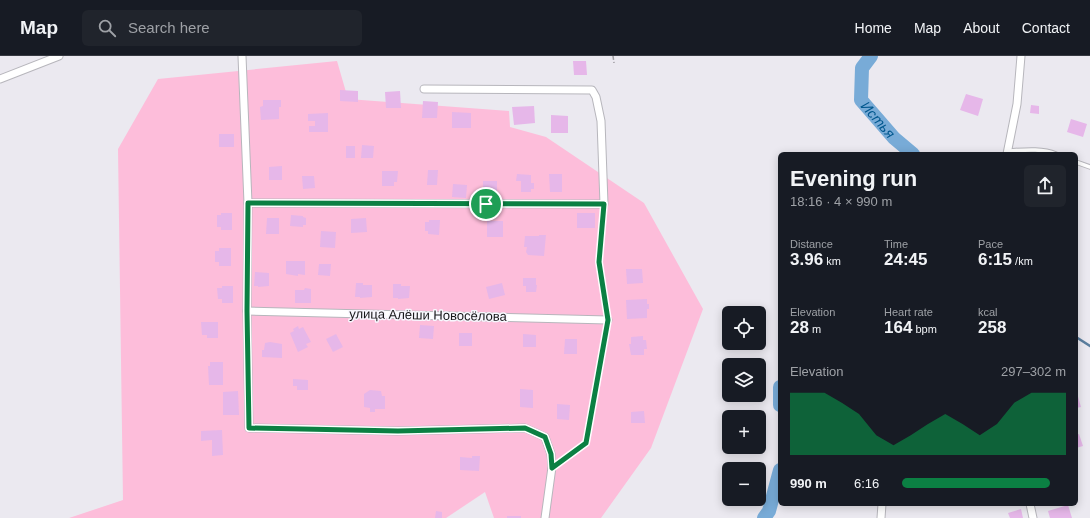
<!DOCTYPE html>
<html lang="en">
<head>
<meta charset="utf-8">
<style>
  :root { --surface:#171b24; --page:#20242c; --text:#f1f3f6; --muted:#9ea1a6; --line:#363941; --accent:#0b8043 }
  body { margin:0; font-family:Helvetica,sans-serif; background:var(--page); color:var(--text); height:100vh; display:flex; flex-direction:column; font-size:15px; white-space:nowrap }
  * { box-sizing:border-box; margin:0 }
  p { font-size:13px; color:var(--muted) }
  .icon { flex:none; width:22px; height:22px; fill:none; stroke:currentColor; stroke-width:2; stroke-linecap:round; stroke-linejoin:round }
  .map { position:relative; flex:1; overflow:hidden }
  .panel { position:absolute; left:778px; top:96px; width:300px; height:354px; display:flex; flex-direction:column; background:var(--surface); border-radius:6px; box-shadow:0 2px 10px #0003 }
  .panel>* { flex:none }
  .buttons { position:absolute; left:722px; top:250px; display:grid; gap:8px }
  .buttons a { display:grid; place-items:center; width:44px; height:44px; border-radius:6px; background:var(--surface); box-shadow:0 2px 10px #0003; font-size:20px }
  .pin { position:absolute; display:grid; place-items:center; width:34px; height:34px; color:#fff; margin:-17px; border:2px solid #fff; border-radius:50%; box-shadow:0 1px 4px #0007 }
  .round { display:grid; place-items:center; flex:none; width:42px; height:42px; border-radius:6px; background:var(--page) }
  .head { display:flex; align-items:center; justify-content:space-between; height:68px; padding:0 12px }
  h1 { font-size:22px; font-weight:600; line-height:30px }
  .stats { display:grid; grid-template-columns:repeat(3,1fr); gap:6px; height:68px; padding:4px 12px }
  .stats div { display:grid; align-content:center }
  .stats b { font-size:17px; font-weight:600 }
  .stats small { font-size:11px; font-weight:400 }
  .stats p { font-size:11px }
  .chart { height:112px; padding:8px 12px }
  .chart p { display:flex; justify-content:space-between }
  .chart svg { width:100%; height:72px; margin-top:4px; fill:var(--accent); opacity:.7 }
  ul { padding:0 12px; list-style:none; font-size:13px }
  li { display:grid; grid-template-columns:64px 48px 1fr; align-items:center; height:30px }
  li i { height:10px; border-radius:5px; background:var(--accent) }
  header { display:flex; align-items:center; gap:24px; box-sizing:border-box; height:56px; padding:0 20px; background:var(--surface); border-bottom:1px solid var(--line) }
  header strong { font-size:19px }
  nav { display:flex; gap:22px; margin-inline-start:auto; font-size:14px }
  .search { width:280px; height:36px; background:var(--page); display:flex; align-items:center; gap:10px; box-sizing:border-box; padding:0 14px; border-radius:6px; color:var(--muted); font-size:15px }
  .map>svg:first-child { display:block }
  .green { fill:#fdbdda }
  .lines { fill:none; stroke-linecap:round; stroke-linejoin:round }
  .stream { stroke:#5b7e9e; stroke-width:2.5 }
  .river { stroke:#78abd7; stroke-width:14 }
  .building { fill:#e6b7e9 }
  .lane-casing { stroke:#b7b6bc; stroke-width:5.5 }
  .street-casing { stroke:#b7b6bc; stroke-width:9 }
  .path { stroke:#9f9ea3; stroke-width:1.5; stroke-dasharray:4 2; stroke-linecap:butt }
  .lane { stroke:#fff; stroke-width:3.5 }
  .street { stroke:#fff; stroke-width:7 }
  .route-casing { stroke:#fff; stroke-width:8 }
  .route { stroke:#0b8043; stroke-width:5 }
  .labels { text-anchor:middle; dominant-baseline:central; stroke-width:3; stroke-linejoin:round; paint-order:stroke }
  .street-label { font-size:13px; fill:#161618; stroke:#f8f7fe }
  .water-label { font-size:14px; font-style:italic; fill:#00578e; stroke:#f8f7fe }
</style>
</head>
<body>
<header>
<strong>Map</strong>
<div class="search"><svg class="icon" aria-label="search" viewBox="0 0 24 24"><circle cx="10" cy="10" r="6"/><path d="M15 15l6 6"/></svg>Search here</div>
<nav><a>Home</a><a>Map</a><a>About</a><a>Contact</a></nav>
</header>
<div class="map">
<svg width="1090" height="462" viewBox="0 0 1090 462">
  <rect width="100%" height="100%" fill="#ebe9f0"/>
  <!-- green -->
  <path class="green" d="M 337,5 L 348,43 L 509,55 L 510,71 L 546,81 L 644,147 L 703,253 L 651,392 L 601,462 L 494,462 L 485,436 L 446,462 L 69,462 L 123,444 L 118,93 L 158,23 Z"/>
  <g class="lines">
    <!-- stream -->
    <path class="stream" d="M 1076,281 L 1090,290"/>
    <!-- river -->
    <g class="river">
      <path id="s1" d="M 871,0 L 862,12 L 861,44 L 894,82 L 913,98"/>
      <path d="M 780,331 L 780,349"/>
      <path d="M 764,462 L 769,455 L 780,414"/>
    </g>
  </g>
  <!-- building -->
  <g class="building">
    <path d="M 573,5 L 586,5 L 587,19 L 574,19 Z"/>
    <path d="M 340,34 L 358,35 L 358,46 L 340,45 Z"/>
    <path d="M 400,35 L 401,52 L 386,52 L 385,36 Z"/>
    <path d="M 966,38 L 983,43 L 978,60 L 960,54 Z"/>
    <path d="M 263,44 L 281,44 L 281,51 L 279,51 L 279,63 L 261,64 L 260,51 L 263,50 Z"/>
    <path d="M 423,45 L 438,46 L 437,62 L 422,62 Z"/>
    <path d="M 1031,49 L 1039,50 L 1039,58 L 1030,57 Z"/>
    <path d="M 534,50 L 535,67 L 514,69 L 512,51 Z"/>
    <path d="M 452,56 L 471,57 L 471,72 L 452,72 Z"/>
    <path d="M 328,57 L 328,76 L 309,76 L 309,70 L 315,70 L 315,65 L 308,65 L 308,58 Z"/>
    <path d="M 551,59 L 568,60 L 568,77 L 551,77 Z"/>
    <path d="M 1071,63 L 1087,68 L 1083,81 L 1067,76 Z"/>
    <rect x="219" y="78" width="15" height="13"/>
    <path d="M 362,89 L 374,90 L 373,102 L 361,102 Z"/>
    <rect x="346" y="90" width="9" height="12"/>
    <path d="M 282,110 L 282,124 L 269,124 L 269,111 Z"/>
    <path d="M 428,114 L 438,114 L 437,129 L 427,129 Z"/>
    <path d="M 382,115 L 398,115 L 397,126 L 394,126 L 394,130 L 382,130 Z"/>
    <path d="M 517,118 L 531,119 L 531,127 L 534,127 L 534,133 L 531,133 L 531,136 L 521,136 L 521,125 L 516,125 Z"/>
    <path d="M 549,118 L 562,118 L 562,136 L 550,136 Z"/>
    <path d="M 302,120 L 314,120 L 315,132 L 303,133 Z"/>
    <rect x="483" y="125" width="14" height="15"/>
    <path d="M 453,128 L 467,129 L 466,142 L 452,141 Z"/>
    <path d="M 221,157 L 232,157 L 232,174 L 221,174 L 221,171 L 217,171 L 217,159 L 221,159 Z"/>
    <rect x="577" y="157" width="18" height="15"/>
    <path d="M 291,159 L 303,160 L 303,161 L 306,162 L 306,169 L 303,169 L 303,171 L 290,170 Z"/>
    <path d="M 267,162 L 279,162 L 279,178 L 266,178 Z"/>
    <path d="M 366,162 L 367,176 L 351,177 L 351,163 Z"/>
    <path d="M 429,164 L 440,164 L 439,179 L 428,178 L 428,175 L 425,175 L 425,166 L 429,166 Z"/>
    <rect x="487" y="165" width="16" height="16"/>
    <path d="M 321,175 L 336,176 L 335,192 L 320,191 Z"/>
    <path d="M 539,179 L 546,179 L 544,200 L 528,199 L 526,196 L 527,191 L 524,191 L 525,180 L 539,180 Z"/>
    <path d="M 219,192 L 231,192 L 231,210 L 219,210 L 219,206 L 215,206 L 215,195 L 219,195 Z"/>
    <path d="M 286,205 L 305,205 L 305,219 L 298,218 L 298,220 L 286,218 Z"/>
    <path d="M 319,208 L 331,208 L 330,220 L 318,219 Z"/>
    <path d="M 626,213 L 642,213 L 643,227 L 627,228 Z"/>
    <path d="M 255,216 L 269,217 L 269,230 L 258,231 L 258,230 L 254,230 Z"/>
    <path d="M 523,222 L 536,222 L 536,229 L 537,229 L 536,236 L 526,236 L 526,230 L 523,230 Z"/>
    <path d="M 356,227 L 363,227 L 363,229 L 372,229 L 372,241 L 360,242 L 360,241 L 355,241 Z"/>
    <path d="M 502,227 L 505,239 L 489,243 L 486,231 Z"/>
    <path d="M 393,228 L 401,228 L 401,230 L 410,230 L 409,242 L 398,243 L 398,242 L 393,242 Z"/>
    <path d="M 222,230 L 233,230 L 233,247 L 222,247 L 222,243 L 218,243 L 217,232 L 222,232 Z"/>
    <path d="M 305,232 L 311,233 L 311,247 L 295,247 L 295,234 L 304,234 Z"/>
    <path d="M 647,243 L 647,248 L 649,248 L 649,253 L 647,253 L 647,262 L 627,263 L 626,244 Z"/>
    <path d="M 201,266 L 218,266 L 218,282 L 207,282 L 207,279 L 202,279 Z"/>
    <path d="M 420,269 L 434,270 L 433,283 L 419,282 Z"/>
    <path d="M 298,270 L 299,273 L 303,271 L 311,286 L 306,288 L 308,291 L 298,296 L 290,277 L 294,275 L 293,273 Z"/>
    <rect x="459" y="277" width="13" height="13"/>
    <path d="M 336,278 L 343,291 L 333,296 L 326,283 Z"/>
    <path d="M 523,278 L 536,279 L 536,291 L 523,291 Z"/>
    <path d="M 643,280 L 643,284 L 646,284 L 647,293 L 644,293 L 644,299 L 631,299 L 629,288 L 631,288 L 631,281 Z"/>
    <path d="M 565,283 L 577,283 L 577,298 L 564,298 Z"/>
    <path d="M 270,286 L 282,288 L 282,302 L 262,301 L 262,294 L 264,294 L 265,287 Z"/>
    <path d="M 210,306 L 223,306 L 223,329 L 209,329 L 208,310 L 210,310 Z"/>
    <path d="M 293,323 L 308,324 L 308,334 L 297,334 L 297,330 L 293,330 Z"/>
    <path d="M 520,333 L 533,334 L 533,352 L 520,351 Z"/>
    <path d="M 370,334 L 381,335 L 382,340 L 385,340 L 385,353 L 375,353 L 375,356 L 370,356 L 370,352 L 364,351 L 364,338 Z"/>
    <path d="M 238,335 L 239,359 L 223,359 L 223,336 Z"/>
    <path d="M 1077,337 L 1081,351 L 1076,352 L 1076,338 Z"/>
    <path d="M 557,348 L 570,349 L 569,364 L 557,363 Z"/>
    <path d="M 644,355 L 645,367 L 631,367 L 631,356 Z"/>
    <path d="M 222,374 L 223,399 L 212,400 L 212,384 L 201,385 L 201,375 Z"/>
    <path d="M 1079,378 L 1083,390 L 1076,392 L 1076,379 Z"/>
    <path d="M 472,400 L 480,400 L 479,415 L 460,414 L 460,401 L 472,402 Z"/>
    <path d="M 1068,449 L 1072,462 L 1050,462 L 1048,455 Z"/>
    <path d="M 1021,453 L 1023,462 L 1010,462 L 1008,457 Z"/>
    <path d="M 436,455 L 442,456 L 442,462 L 435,462 Z"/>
    <rect x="507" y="460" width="14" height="2"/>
  </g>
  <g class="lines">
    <defs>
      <g id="lane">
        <path d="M 1008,95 C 1024,94 1042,92 1056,98"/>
        <path d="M 1076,106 L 1090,111"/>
      </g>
      <g id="street">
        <path d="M 242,0 L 248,147 L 247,255 L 249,372 L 397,375 L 525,372 L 545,381 L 551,398 L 552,411 L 545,462"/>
        <path d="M 0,23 L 59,0"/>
        <path d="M 1007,98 L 1017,48 L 1021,0"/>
        <path d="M 248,147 L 604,148 L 601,65 L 596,41 L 592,34 L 424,33"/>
        <path d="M 247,255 L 608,264"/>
        <path d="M 1030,448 L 1033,462"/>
        <path d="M 881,462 L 882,448"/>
      </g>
    </defs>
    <!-- lane casing -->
    <use href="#lane" class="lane-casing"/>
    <!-- street casing -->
    <use href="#street" class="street-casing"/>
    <!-- path -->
    <g class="path">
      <path d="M 613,0 L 614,7"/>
      <path d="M 604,155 L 599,206 L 607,257"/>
      <path d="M 559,407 L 586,387 L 607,272"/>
    </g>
    <!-- lane -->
    <use href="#lane" class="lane"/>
    <!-- street -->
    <use href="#street" class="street"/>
  </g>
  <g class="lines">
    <defs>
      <path id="route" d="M 248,147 L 604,148 L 599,206 L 608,264 L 586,387 L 552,412 L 551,398 L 545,381 L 525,372 L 398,375 L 249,372 L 247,255 Z"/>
    </defs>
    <!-- route casing -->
    <use href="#route" class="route-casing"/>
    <!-- route -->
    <use href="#route" class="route"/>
  </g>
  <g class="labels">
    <!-- street labels -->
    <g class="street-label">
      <text transform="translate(428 259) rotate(1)">улица Алёши Новосёлова</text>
    </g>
    <!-- water labels -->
    <g class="water-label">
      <text stroke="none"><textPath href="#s1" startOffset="73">Истья</textPath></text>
    </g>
  </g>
</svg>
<div class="buttons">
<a><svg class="icon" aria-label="locate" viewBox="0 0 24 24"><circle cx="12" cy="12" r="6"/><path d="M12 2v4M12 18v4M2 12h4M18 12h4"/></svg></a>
<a><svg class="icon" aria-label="layers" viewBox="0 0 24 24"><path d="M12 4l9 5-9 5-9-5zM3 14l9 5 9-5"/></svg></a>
<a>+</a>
<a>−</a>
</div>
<div class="pin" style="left:486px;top:148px;background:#1e9e55"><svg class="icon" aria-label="arrive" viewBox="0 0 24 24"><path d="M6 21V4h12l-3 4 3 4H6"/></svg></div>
<section class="panel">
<div class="head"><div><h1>Evening run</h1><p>18:16 · 4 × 990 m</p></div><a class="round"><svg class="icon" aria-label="share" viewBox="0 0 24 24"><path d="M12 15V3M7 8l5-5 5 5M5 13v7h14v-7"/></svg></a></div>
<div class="stats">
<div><p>Distance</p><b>3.96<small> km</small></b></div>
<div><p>Time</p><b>24:45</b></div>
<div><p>Pace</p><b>6:15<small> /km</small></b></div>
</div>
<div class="stats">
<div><p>Elevation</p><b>28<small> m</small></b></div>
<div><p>Heart rate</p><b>164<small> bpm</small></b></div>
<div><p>kcal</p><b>258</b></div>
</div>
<div class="chart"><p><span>Elevation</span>297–302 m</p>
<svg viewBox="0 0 160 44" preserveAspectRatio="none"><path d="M0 44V6L10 6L20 6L30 12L40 19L50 32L60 38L70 32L80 25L90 19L100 25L110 32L120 25L130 12L140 6L150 6L160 6V44z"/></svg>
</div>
<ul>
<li><b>990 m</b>6:16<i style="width:90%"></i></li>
</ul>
</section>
</div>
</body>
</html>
